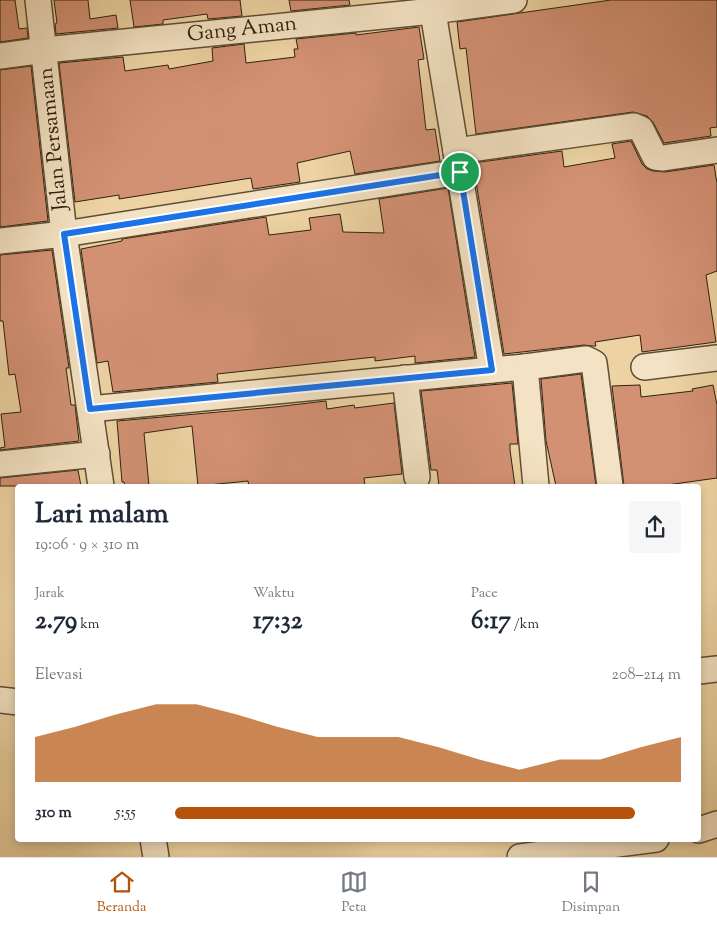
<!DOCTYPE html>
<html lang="id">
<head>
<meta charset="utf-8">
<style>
  :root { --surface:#fff; --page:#f6f6f7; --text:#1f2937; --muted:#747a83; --line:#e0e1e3; --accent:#b45309 }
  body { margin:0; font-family:"Sorts Mill Goudy",serif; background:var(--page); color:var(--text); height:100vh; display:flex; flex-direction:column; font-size:19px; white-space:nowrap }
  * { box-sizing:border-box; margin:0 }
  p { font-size:16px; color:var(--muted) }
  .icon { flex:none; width:28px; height:28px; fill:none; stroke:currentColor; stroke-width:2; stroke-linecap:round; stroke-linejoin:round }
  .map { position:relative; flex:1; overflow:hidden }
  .panel { position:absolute; left:15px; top:484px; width:686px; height:358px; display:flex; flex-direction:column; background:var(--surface); border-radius:5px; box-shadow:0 2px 8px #0003 }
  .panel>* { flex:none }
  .pin { position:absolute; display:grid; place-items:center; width:42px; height:42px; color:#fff; margin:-21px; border:2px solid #fff; border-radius:50%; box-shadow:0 1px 5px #0007 }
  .round { display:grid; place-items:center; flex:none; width:52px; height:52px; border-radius:5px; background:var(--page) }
  .headline { display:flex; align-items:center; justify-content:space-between; height:85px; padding:0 20px }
  h1 { font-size:28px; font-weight:700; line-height:38px }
  .metrics { display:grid; grid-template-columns:repeat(3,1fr); gap:8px; height:85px; padding:5px 20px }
  .metrics div { display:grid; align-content:center }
  .metrics b { font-size:25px; font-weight:700 }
  .metrics small { font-size:14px; font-weight:400 }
  .metrics p { font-size:14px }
  .chart { height:140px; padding:10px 20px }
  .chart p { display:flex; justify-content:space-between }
  .chart svg { width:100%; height:90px; margin-top:5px; fill:var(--accent); opacity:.7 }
  ul { padding:0 20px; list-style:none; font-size:16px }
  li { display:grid; grid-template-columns:80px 60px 1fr; align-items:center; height:38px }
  li i { height:12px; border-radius:6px; background:var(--accent) }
  .tabs { display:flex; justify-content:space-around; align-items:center; height:70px; border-top:1px solid var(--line); background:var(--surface); font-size:14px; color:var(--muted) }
  .tabs a { display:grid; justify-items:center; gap:2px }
  .tabs .current { color:var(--accent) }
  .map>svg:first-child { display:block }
  .building { fill:#d39174; stroke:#30210f }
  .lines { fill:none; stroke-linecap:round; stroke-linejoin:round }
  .minor-casing { stroke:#5f4e34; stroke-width:28 }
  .minor { stroke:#f3e2c3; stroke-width:25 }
  .route-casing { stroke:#fff; stroke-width:10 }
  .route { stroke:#1a73e8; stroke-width:6 }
  .labels { text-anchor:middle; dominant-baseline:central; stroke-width:4; stroke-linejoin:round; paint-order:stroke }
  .street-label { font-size:21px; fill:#30210f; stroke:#f3e2c3 }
</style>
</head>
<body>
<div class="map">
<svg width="717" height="857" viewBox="0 0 717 857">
  <rect width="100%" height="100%" fill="#edd3a3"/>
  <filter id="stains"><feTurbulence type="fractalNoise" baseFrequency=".004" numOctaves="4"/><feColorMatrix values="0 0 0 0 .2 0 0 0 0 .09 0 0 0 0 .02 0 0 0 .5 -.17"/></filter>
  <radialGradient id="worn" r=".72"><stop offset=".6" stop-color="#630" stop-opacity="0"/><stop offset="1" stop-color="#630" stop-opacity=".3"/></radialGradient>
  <!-- building -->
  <g class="building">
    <path d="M 0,0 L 15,0 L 19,29 L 27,28 L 28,38 L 0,42 Z"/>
    <path d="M 54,0 L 88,0 L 90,19 L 116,15 L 118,28 L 56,34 L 55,24 L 57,23 Z"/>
    <path d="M 130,0 L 240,0 L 242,16 L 208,19 L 207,14 L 163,20 L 163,24 L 134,27 Z"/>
    <path d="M 289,0 L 349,0 L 350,5 L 291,11 Z"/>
    <path d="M 611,0 L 717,0 L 717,127 L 710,128 L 711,136 L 664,143 L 653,122 L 647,116 L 633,112 L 476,134 L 466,48 L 460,49 L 457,22 Z"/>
    <path d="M 419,27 L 424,59 L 418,60 L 426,130 L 435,129 L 440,161 L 355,174 L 350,151 L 297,163 L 300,182 L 253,189 L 251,178 L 119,199 L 119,195 L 75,202 L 59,63 L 123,57 L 125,71 L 168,65 L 169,69 L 213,61 L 212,48 L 244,44 L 246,63 L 295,57 L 294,49 L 298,49 L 296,39 L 356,33 L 356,35 Z"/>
    <path d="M 31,66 L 48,221 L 0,227 L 0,70 Z"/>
    <path d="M 631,141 L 642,164 L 647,169 L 653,171 L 665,172 L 714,165 L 717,183 L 717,271 L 706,275 L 716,342 L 642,352 L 640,335 L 595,342 L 596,346 L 593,346 L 584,345 L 504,354 L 473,163 L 562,151 L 564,167 L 615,158 L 612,144 Z"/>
    <path d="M 448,188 L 475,357 L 415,363 L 415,356 L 375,361 L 375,357 L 217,374 L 218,382 L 113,392 L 108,361 L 97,363 L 81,249 L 122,241 L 122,239 L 266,217 L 269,235 L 311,230 L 309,218 L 340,214 L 343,232 L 384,233 L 379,199 Z"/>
    <path d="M 52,250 L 69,368 L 66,368 L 71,405 L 75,405 L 79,441 L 0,450 L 0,448 L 5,447 L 1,414 L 21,412 L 15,374 L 9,375 L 3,321 L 0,321 L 0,255 Z"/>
    <path d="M 581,374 L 596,486 L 556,486 L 546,441 L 541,379 Z"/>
    <path d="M 512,383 L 518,444 L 510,444 L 510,450 L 515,486 L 439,486 L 437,470 L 431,470 L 421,391 Z"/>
    <path d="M 640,385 L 641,397 L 693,391 L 692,389 L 713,385 L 717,405 L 717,478 L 660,486 L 624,486 L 612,386 Z"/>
    <path d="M 326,401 L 327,409 L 354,405 L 355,408 L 394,403 L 402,474 L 364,478 L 365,486 L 249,486 L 248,481 L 198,486 L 192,426 L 144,433 L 149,486 L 125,486 L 124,482 L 122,482 L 117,421 L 275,407 Z"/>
    <path d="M 78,470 L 81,486 L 0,486 L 0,478 Z"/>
  </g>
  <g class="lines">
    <defs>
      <g id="minor">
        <path d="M 38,0 L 64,234 L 101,486"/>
        <path d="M 431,0 L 492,370 L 525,367 L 536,486"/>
        <path d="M 0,56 L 45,50 L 433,11 L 514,0"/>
        <path d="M 456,151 L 634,126 L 641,129 L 655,157 L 663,158 L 717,150"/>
        <path d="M 0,241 L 64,234 L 460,172"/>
        <path d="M 525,367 L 586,359 L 594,363 L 610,486"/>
        <path d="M 644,367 L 717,358"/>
        <path d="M 405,378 L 417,477"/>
        <path d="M 90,409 L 492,370"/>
        <path d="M 0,464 L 97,454"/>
        <path d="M 699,671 L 717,669"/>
        <path d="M 0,700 L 18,702"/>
        <path d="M 699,830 L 717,824"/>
        <path d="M 153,839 L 156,857"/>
        <path d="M 520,857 L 656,839"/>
      </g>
    </defs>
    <!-- minor casing -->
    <use href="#minor" class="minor-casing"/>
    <!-- minor -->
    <use href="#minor" class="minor"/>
  </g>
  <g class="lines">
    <defs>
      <path id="route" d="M 460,172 L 492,370 L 90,409 L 64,234 Z"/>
    </defs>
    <!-- route casing -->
    <use href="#route" class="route-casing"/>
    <!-- route -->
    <use href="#route" class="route"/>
  </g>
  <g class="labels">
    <!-- street labels -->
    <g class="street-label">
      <text transform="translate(242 30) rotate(-6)">Gang Aman</text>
      <text transform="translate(54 139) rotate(-96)">Jalan Persamaan</text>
    </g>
  </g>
  <rect width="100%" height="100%" filter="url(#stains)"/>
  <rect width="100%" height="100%" fill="url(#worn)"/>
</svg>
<div class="pin" style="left:460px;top:172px;background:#1e9e55"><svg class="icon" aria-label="arrive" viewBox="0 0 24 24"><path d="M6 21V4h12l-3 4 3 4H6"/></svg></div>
<section class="panel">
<div class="headline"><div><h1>Lari malam</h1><p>19:06 · 9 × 310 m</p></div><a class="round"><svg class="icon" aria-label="share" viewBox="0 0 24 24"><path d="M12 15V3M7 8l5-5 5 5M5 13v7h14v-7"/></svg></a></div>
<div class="metrics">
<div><p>Jarak</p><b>2.79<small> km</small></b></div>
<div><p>Waktu</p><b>17:32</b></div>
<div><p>Pace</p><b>6:17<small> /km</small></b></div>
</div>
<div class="chart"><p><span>Elevasi</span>208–214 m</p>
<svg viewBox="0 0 160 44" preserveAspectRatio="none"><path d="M0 44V22L10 17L20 11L30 6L40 6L50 11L60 17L70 22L80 22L90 22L100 27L110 33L120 38L130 33L140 33L150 27L160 22V44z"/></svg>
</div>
<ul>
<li><b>310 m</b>5:55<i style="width:91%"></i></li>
</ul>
</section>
</div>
<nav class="tabs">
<a class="current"><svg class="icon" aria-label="home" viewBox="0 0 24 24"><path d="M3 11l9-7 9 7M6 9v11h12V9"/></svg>Beranda</a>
<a><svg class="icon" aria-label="map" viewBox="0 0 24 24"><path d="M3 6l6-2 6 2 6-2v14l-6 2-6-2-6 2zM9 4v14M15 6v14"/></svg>Peta</a>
<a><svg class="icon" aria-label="saved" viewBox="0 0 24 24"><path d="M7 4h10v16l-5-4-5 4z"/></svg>Disimpan</a>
</nav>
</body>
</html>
